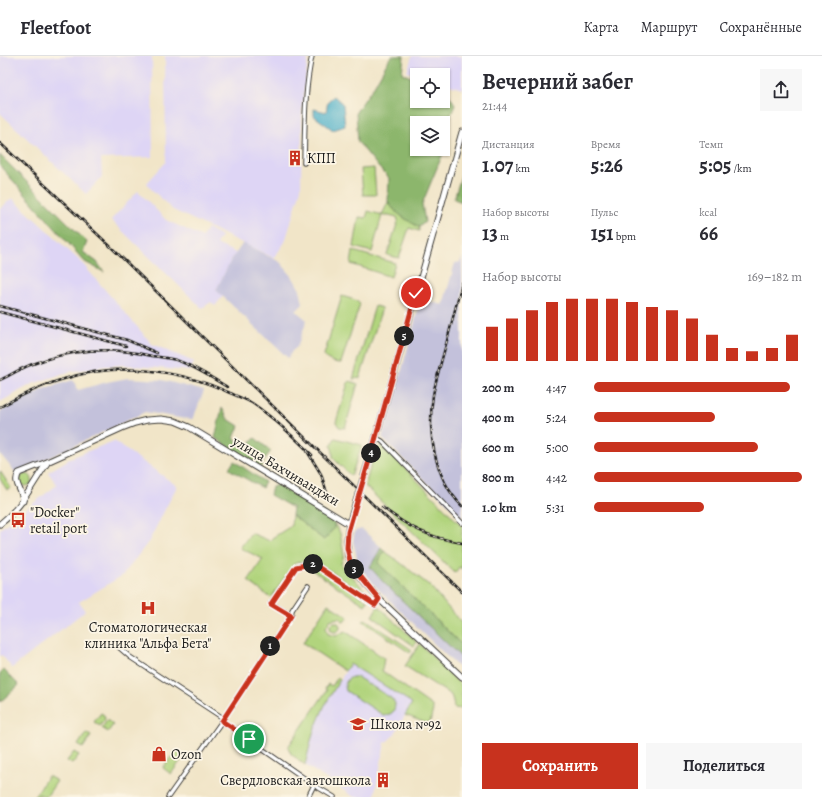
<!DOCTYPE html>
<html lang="ru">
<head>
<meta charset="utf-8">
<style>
  :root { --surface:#fff; --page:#f7f7f7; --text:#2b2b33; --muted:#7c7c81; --line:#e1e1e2; --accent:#c8321e }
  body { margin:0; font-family:Alegreya,serif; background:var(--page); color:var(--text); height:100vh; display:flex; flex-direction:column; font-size:15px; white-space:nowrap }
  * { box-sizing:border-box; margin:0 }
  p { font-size:13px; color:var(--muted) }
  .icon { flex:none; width:22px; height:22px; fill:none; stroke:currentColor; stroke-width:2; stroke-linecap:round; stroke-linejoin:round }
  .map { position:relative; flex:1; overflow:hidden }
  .panel { display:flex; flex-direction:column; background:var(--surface); width:360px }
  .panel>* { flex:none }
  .controls { position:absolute; left:410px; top:12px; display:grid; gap:8px }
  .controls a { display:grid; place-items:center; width:40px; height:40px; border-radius:0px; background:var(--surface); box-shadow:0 1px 3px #0004; font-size:20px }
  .pin { position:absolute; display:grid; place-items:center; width:34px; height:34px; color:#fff; margin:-17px; border:2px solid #fff; border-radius:50%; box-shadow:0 1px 4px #0007 }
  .km { position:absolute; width:20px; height:20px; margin:-10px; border-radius:50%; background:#222; color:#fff; font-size:11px; line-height:20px; text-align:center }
  .round { display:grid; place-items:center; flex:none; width:42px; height:42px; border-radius:0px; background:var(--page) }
  .head { display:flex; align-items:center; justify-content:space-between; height:68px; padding:0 20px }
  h1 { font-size:22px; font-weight:600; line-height:30px }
  .stats { display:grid; grid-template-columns:repeat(3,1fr); gap:6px; height:68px; padding:4px 20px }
  .stats div { display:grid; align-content:center }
  .stats b { font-size:20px; font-weight:600 }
  .stats small { font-size:11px; font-weight:400 }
  .stats p { font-size:11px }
  .chart { height:112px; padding:8px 20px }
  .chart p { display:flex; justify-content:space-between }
  .chart svg { width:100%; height:72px; margin-top:4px; stroke:var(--accent); stroke-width:6 }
  .action { display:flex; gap:8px; margin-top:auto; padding:8px 20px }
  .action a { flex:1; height:46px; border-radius:0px; background:var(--accent); color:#fff; font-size:16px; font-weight:600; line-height:46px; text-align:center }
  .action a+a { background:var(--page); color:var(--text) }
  ul { padding:0 20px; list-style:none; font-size:13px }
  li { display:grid; grid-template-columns:64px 48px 1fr; align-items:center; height:30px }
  li i { height:10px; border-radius:5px; background:var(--accent) }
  header { display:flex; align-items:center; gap:24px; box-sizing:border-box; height:56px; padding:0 20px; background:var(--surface); border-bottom:1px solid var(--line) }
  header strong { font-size:19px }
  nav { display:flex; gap:22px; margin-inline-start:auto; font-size:14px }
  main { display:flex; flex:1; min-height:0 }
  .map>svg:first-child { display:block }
  .built { fill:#ded5f5 }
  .industrial { fill:#c3c1db }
  .green { fill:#b1d47d; stroke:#66784c }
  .forest { fill:#8cb66c; stroke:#546944; fill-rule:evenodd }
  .water { fill:#47adc7; stroke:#326472 }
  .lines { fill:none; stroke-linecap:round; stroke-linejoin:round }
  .street-casing { stroke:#3c3a36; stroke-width:5.5 }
  .secondary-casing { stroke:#3c3a36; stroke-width:7 }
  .street { stroke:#fff; stroke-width:3.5 }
  .secondary { stroke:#fff; stroke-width:5 }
  .rail-casing { stroke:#1c1c1c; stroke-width:2.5 }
  .rail { stroke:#fcf5e5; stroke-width:1; stroke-dasharray:3; stroke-linecap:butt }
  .route-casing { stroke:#fff; stroke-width:8 }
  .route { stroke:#c8321e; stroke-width:5 }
  .labels { text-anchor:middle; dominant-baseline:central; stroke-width:3.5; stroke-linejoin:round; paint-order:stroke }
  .poi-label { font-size:14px; fill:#1c1c1c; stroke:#fcf5e5; text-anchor:start }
  .street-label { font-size:14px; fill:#1c1c1c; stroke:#fcf5e5 }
</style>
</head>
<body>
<header>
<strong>Fleetfoot</strong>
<nav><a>Карта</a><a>Маршрут</a><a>Сохранённые</a></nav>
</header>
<main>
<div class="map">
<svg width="462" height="741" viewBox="0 0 462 741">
  <rect width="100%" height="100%" fill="#fcf5e5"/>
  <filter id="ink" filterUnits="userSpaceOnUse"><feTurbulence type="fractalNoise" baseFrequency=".025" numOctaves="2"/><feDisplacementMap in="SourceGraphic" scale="8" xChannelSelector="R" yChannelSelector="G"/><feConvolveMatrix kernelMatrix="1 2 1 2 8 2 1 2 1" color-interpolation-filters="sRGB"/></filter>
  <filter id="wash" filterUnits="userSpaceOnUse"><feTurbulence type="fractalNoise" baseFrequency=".012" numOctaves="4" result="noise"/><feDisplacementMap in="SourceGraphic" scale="16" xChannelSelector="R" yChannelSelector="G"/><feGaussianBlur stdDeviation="0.9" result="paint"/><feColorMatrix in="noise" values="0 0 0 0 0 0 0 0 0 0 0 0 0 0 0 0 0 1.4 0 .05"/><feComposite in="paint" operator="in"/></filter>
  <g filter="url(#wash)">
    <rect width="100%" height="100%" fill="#f1e5c8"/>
    <!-- built -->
    <g class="built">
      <path d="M 0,0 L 152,0 L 153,101 L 101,103 L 102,121 L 86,138 L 0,57 Z"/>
      <path d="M 165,0 L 282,0 L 284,2 L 308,3 L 302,50 L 301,133 L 285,186 L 274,202 L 173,154 L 146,128 L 166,106 Z"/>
      <path d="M 412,0 L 462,0 L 462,33 L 443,27 L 443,19 L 417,19 L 407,16 Z"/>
      <path d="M 138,135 L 166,164 L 202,181 L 207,172 L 221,180 L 216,188 L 236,197 L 231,204 L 216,234 L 223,240 L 215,250 L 211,246 L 202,252 L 111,164 Z"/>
      <path d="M 12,142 L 81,206 L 152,288 L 194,306 L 190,315 L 125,309 L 106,310 L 68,316 L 32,328 L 0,346 L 0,153 Z"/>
      <path d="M 114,385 L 177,430 L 149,485 L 123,519 L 79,546 L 85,555 L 12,612 L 2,599 L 0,600 L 0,473 L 57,429 L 48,416 L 73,401 Z"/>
      <path d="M 350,608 L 412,647 L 394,679 L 385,687 L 374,741 L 354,741 L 305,709 L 313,677 L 324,651 Z"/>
    </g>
    <!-- industrial -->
    <g class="industrial">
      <path d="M 243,187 L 280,206 L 292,220 L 300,234 L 303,248 L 296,255 L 307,264 L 297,291 L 292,295 L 288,302 L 216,234 L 231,204 Z"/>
      <path d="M 462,201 L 462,462 L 382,382 L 386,365 L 390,358 L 421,243 L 443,249 L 455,207 L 460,206 Z"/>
      <path d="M 128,322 L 162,324 L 204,335 L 193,363 L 180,362 L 145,356 L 19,416 L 15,416 L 0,398 L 0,356 L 13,348 L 43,333 L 73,324 L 78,334 L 107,326 Z"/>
      <path d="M 362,473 L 380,490 L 381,492 L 371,511 L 385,528 L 462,602 L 462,615 L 377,532 L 359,510 L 353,485 L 355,475 Z"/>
    </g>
    <!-- green -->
    <g class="green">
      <path d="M 374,112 L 376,139 L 363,139 L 361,113 Z"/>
      <path d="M 388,146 C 396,158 407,164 419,171 L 419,175 L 409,172 L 399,202 L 387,199 L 398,165 L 397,161 L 389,159 L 382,159 L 372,196 L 354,191 L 359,161 L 366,162 L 368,155 L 382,159 Z"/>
      <path d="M 353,195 L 395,207 L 391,221 L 351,208 Z"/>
      <path d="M 342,240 L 358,245 L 360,248 L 341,307 C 335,307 327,305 324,299 Z"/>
      <path d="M 375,250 L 382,252 L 361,319 L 360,322 L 353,323 Z"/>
      <path d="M 350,325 L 358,328 L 345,372 L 339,371 L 336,366 L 348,327 Z"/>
      <path d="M 335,382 L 362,389 L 351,420 L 333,402 L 333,396 L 331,390 Z"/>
      <path d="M 379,391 L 385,392 L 462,470 L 462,513 L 459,511 L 455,517 L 365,430 L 375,395 Z"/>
      <path d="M 0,415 L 11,432 L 7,434 L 0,423 Z"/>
      <circle cx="26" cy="424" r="6"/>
      <path d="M 292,459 L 324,484 L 334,472 L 334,467 L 340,477 L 344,499 L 341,508 L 345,517 L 353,521 L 372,543 L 315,505 L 305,504 L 294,508 L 271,542 L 248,525 L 263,503 L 240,492 L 251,477 L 270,485 L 272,482 L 291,470 Z"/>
      <path d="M 384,495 L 393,501 L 430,530 L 462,568 L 462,589 L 378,507 Z"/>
      <path d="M 315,510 L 368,545 L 365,549 L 312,514 Z"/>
      <path d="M 328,548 L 348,561 L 344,566 L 339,562 L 330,564 L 326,571 L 328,578 L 336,580 L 345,575 L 384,602 L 382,615 L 432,650 L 433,654 L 430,666 L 426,667 L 405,659 L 412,647 L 350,608 L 345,615 L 303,587 Z"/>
      <path d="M 378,550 L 417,586 L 414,590 L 372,560 Z"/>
      <path d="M 365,563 L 412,594 L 410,597 L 363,565 Z"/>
      <circle cx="335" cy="571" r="5"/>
      <path d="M 420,588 L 462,630 L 462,653 L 454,652 L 453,645 L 451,639 L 405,610 Z"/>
      <path d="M 338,621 L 340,623 L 324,651 L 313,677 L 305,709 L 291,698 L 288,691 L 327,634 L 325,633 L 328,628 L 332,630 Z"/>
      <path d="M 352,621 L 357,621 L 391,642 L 395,647 C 395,656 392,659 383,659 L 346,635 C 344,628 346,623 352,621 Z"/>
      <path d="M 101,657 L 104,659 L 105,663 L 100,670 L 94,666 Z"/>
      <path d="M 107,664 L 113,669 L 108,676 L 102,672 Z"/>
      <path d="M 86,677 L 91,680 L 83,692 L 78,689 Z"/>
      <path d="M 176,694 L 184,700 L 171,718 L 163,712 Z"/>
      <path d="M 74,696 L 79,699 L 72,708 L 67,705 Z"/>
      <path d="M 48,720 L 57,725 L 46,741 L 39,738 L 39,741 L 34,741 Z"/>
    </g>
    <!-- forest -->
    <g class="forest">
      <path d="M 391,0 L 404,0 L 402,17 L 417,24 L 417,45 L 443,45 L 443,33 L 445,33 L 455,48 L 445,76 L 446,90 L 422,148 L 425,166 L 419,171 C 407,164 396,158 388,146 L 389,122 L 380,113 L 358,86 L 356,56 L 374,30 ZM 417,67 L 443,67 L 443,93 L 417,93 Z"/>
      <path d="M 0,99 L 87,186 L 83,196 L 97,206 L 104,216 L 85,206 L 0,110 Z"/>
      <path d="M 462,117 L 462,146 L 454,143 Z"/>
      <path d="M 222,352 L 228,363 L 239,370 L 234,382 L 254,400 L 258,396 L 250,387 L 255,382 L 271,395 L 264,404 L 262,411 L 215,382 Z"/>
      <path d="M 234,405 L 265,426 L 262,432 L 229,413 Z"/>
      <path d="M 277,429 L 325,457 L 334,467 L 334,472 L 324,484 L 292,459 L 293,452 L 270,439 L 272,431 Z"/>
      <path d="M 381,492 L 384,495 L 378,507 L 462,589 L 462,602 L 385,528 L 370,511 Z"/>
      <path d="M 4,614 L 19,629 L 0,646 L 0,617 Z"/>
    </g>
    <!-- water -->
    <path class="water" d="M 334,40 L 343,48 L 345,70 L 333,74 L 314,60 L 314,53 L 326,56 L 328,45 Z"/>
  </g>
  <g filter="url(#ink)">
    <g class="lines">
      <defs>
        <g id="street">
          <path d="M 304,107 C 305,72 304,35 312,0"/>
          <path d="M 376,382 L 382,385 L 462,467"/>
          <path d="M 291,560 L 271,547 L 296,511 C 302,508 308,507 315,509 L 375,549 L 379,543"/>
          <path d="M 114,587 L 130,601 L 223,662"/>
          <path d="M 222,665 L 314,729 L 334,741"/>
          <path d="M 168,741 L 222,665 L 291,560 L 292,554 L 308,530"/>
          <path d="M 308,741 L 314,729"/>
        </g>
        <g id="secondary">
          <path d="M 462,76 L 374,388 L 349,468 L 347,484 L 348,500 L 354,514 L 379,543 L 462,621"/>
          <path d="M 23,445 C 23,434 12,427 19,417 L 47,406 L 122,372 L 135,367 L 147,364 L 161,363 L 175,365 L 189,371 L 349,468"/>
          <path d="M 0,468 C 23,450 31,430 47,407"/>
        </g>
      </defs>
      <!-- street casing -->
      <use href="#street" class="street-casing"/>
      <!-- secondary casing -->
      <use href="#secondary" class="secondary-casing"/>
      <!-- street -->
      <use href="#street" class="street"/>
      <!-- secondary -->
      <use href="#secondary" class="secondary"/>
      <defs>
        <g id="rail">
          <path d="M 0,87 L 109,189 L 462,536"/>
          <path d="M 462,227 C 456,249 451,270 445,292 C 441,307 436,323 433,339 C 427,376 434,422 462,450"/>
          <path d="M 0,250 L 127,284 L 157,297"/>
          <path d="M 0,256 L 126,290"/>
          <path d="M 0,324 C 10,319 20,313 30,309 C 71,293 109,290 152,300 C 160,301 168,302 176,304 C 194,310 211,321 227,331"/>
          <path d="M 0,351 C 20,340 42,329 64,323 C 118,306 179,313 230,337 C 237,340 245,343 252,347 C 274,362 293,380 312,399"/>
          <path d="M 307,395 L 321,418 L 327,437"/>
          <path d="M 382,451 C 409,472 428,481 462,487"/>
        </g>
      </defs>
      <!-- rail casing -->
      <use href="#rail" class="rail-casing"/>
      <!-- rail -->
      <use href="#rail" class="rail"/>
    </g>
  </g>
  <g class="lines" filter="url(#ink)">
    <defs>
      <path id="route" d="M 249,683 L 222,665 L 291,560 L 271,548 L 296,511 L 310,508 L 315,509 L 375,549 L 379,543 L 351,509 L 347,492 L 348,476 L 374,388 L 416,237"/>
    </defs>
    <!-- route casing -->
    <use href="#route" class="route-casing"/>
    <!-- route -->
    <use href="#route" class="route"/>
  </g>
  <!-- icons -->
  <defs>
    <symbol id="building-bare" viewBox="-9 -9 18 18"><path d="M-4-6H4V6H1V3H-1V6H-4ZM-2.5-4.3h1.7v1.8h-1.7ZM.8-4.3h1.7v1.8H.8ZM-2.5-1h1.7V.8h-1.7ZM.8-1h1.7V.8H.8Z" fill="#c8321e" stroke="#fcf5e5" stroke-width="2.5" paint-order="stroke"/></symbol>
    <symbol id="bus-bare" viewBox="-9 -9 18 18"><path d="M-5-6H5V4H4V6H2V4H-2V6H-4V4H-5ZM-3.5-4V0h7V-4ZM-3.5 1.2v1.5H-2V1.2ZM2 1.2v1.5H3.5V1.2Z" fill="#c8321e" stroke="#fcf5e5" stroke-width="2.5" paint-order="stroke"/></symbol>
    <symbol id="hospital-bare" viewBox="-9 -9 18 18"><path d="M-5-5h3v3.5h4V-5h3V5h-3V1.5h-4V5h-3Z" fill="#c8321e" stroke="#fcf5e5" stroke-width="2.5" paint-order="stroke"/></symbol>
    <symbol id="school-bare" viewBox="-9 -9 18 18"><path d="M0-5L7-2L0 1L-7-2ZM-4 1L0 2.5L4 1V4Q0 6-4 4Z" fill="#c8321e" stroke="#fcf5e5" stroke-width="2.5" paint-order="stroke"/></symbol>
    <symbol id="shop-bare" viewBox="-9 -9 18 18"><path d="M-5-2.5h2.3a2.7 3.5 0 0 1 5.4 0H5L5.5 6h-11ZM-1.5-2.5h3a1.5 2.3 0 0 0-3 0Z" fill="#c8321e" stroke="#fcf5e5" stroke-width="2.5" paint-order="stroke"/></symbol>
  </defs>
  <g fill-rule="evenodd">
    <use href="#building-bare" x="284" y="91" width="22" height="22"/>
    <use href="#bus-bare" x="7" y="453" width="22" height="22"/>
    <use href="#hospital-bare" x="137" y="541" width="22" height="22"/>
    <use href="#school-bare" x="347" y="657" width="22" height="22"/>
    <use href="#shop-bare" x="148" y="687" width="22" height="22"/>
    <use href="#building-bare" x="372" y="713" width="22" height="22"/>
  </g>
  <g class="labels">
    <!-- poi labels -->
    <g class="poi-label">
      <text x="307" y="102">КПП</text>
      <text x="30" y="456">"Docker"<tspan x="30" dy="16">retail port</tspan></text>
      <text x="148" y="571" text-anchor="middle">Стоматологическая<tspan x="148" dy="16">клиника "Альфа Бета"</tspan></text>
      <text x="370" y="668">Школа №92</text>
      <text x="171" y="698">Ozon</text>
      <text x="371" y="724" text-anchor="end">Свердловская автошкола</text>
    </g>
    <!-- street labels -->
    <g class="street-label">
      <text transform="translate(286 415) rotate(31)">улица Бахчиванджи</text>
    </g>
  </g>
</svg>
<div class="controls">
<a><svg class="icon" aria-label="locate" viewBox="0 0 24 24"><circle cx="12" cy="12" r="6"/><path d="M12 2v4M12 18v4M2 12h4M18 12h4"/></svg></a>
<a><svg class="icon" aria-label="layers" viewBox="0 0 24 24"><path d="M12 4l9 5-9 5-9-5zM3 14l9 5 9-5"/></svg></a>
</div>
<div class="pin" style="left:249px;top:683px;background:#1e9e55"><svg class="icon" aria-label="arrive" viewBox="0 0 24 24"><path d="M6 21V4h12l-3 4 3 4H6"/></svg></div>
<div class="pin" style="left:416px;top:237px;background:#d93025"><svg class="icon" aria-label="check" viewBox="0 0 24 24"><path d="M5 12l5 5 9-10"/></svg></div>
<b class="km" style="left:270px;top:590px">1</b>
<b class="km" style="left:313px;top:508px">2</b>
<b class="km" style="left:354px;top:513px">3</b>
<b class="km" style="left:371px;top:397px">4</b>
<b class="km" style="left:404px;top:280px">5</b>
</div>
<section class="panel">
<div class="head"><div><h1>Вечерний забег</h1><p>21:44</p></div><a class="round"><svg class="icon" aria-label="share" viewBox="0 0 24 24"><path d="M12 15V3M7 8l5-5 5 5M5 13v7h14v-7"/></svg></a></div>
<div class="stats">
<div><p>Дистанция</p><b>1.07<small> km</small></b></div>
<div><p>Время</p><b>5:26</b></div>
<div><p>Темп</p><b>5:05<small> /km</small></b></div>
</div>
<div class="stats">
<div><p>Набор высоты</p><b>13<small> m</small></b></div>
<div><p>Пульс</p><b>151<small> bpm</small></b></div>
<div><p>kcal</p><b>66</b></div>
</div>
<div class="chart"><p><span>Набор высоты</span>169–182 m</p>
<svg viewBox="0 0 160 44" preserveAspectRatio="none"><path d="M5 44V23M15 44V18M25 44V13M35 44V8M45 44V6M55 44V6M65 44V6M75 44V8M85 44V11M95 44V13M105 44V18M115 44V28M125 44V36M135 44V38M145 44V36M155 44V28"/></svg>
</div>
<ul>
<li><b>200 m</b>4:47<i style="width:94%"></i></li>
<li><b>400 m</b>5:24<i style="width:58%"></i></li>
<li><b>600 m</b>5:00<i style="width:79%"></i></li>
<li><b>800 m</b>4:42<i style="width:100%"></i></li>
<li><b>1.0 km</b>5:31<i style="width:53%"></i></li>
</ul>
<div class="action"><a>Сохранить</a><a>Поделиться</a></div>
</section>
</main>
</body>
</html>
